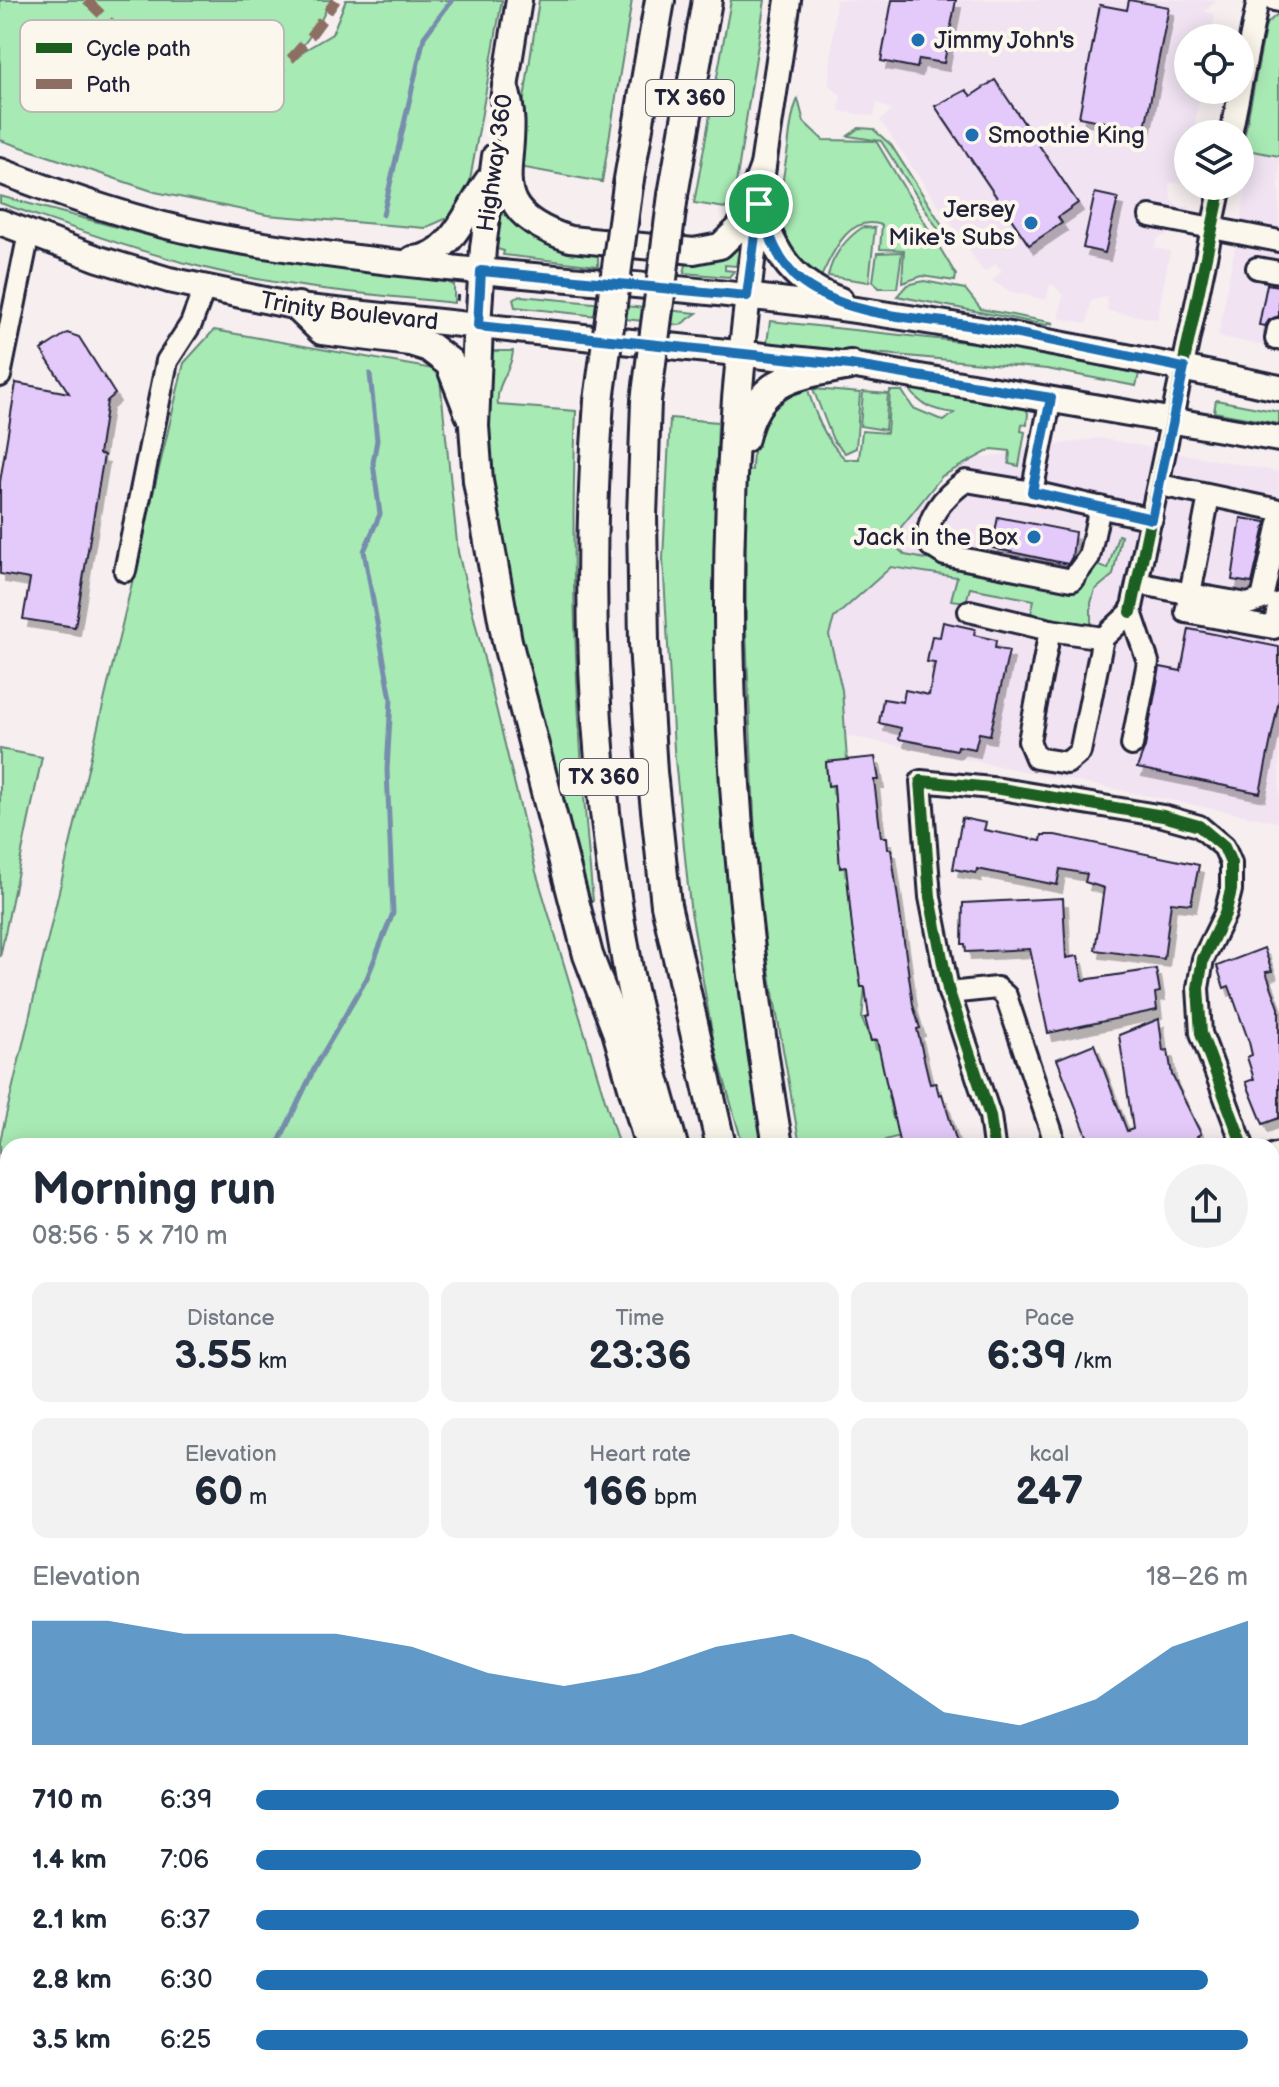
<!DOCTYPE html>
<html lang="en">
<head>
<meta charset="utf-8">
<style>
  :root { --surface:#fff; --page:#f2f2f3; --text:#1f2937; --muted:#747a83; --accent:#1f6fb2 }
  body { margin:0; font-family:"Balsamiq Sans",sans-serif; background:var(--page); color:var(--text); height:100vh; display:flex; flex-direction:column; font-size:30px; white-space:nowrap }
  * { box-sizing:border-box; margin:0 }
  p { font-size:26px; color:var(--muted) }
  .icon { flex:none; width:44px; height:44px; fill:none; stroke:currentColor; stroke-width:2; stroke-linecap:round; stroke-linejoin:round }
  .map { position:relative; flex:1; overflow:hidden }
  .details { position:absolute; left:0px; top:1138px; width:1280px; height:950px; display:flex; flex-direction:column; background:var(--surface); border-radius:24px 24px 0 0; box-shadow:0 4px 20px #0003 }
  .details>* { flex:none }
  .controls { position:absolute; left:1174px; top:24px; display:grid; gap:16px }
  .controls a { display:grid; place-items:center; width:80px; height:80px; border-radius:50%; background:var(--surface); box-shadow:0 4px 20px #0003; font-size:40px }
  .pin { position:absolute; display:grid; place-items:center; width:68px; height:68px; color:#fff; margin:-34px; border:4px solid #fff; border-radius:50%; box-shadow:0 2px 8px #0007 }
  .round { display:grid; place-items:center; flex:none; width:84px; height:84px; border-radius:42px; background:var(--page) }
  .summary { display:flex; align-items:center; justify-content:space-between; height:136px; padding:0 32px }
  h1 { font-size:44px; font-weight:800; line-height:60px }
  .stats { display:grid; grid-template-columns:repeat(3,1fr); gap:12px; height:136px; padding:8px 32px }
  .stats div { display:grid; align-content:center; border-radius:16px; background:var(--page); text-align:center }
  .stats b { font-size:40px; font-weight:800 }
  .stats small { font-size:22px; font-weight:400 }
  .stats p { font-size:22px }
  .chart { height:224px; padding:16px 32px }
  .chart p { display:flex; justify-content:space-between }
  .chart svg { width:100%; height:144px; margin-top:8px; fill:var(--accent); opacity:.7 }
  ul { padding:0 32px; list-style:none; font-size:26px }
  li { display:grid; grid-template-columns:128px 96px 1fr; align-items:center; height:60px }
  li i { height:20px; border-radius:10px; background:var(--accent) }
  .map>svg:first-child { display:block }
  .built { fill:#f1e3f2 }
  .green { fill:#a8eab4; stroke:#658678; stroke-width:2 }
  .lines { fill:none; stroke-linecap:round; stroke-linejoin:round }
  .stream { stroke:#768dac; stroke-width:5 }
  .building { fill:#e4cafa; stroke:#22223b; stroke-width:2; filter:url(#shadow) }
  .minor-casing { stroke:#22223b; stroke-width:26 }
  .major-casing { stroke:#22223b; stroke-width:30 }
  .highway-casing { stroke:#22223b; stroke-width:34 }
  .path { stroke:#22223b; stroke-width:3; stroke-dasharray:6 6; stroke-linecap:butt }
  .minor { stroke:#fbf7ec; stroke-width:20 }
  .major { stroke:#fbf7ec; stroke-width:24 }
  .highway { stroke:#fbf7ec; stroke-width:28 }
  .rail { stroke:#22223b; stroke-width:5; stroke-dasharray:12 6; stroke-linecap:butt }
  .highway-bridge-casing { stroke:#22223b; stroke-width:34; stroke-linecap:butt }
  .highway-bridge { stroke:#fbf7ec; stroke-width:28 }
  .quiet { stroke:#8d6e63; stroke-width:10; stroke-dasharray:20 10; stroke-linecap:butt }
  .cycleway-casing { stroke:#fbf7ec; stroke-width:17 }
  .cycleway { stroke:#1b5e20; stroke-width:12 }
  .route-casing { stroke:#fff; stroke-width:16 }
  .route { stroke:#1f6fb2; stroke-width:10 }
  .poi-dot { fill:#1f6fb2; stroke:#fbf7ec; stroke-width:3 }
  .labels { text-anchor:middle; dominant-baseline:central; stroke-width:8; stroke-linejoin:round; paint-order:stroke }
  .shield { fill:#fbf7ec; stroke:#636270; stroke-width:2 }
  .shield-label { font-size:22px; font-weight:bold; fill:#22223b }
  .poi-label { font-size:24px; fill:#22223b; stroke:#fbf7ec; text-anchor:start }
  .street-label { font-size:24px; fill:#22223b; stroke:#fbf7ec }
  .key { fill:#fbf7ec; stroke:#bab7b7; stroke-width:2 }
  .key-label { font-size:22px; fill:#22223b }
</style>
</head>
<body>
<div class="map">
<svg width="1279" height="2087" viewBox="0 0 1279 2087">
  <defs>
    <filter id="shadow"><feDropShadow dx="5" dy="8" stdDeviation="0" flood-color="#0004"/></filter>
  </defs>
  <rect width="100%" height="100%" fill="#f6eeef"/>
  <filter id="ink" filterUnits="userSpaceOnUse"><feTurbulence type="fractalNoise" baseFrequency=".0125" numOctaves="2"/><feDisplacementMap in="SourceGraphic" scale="16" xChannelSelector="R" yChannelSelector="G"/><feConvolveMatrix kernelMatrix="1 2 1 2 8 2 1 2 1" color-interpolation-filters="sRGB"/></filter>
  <g filter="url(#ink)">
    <!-- built -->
    <g class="built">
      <path d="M 836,0 L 1217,0 L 1204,12 L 1215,14 L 1211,38 L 1188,38 L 1188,90 L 1201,90 L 1193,134 L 1188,134 L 1185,182 L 1169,183 L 1171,200 L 1179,207 L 1190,206 L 1185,236 L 1170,234 L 1158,238 L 1154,248 L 1170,251 L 1157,319 L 1108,311 L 1107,296 L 1091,301 L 1087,323 L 1059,318 L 1063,296 L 1056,287 L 1050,284 L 1046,300 L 1010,291 L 992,281 L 1002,271 L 996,264 L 984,272 L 880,120 L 891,112 L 890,109 L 877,103 L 874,116 L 839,111 L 841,95 L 829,85 Z"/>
      <path d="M 1254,150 L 1279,156 L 1279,349 L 1218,336 Z"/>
      <path d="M 1099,438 L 1279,472 L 1279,822 L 805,727 L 793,649 L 891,527 L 970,460 Z"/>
    </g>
    <!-- green -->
    <g class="green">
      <path d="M 0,0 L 331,0 L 319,24 L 295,56 L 332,34 L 346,0 L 502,0 L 467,197 L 452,216 L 425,228 L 267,215 L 155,192 L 0,140 Z"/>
      <path d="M 539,0 L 632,0 L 602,182 L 514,166 Z"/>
      <path d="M 731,0 L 765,0 L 732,209 L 694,203 Z"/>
      <path d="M 1279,13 L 1279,156 L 1242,149 L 1266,24 Z"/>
      <path d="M 798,99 L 804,122 L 823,140 L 876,141 L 956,275 L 955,281 L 922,276 L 902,283 L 904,250 L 880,249 L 882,225 C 848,214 833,252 821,277 C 767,252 780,196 788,148 C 790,133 791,113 798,99 Z"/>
      <path d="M 859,128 L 873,129 L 891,145 L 949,236 L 942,235 L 881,141 L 848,136 Z"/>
      <path d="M 0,196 L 165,240 L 242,255 L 438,278 L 454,285 L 454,303 C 371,294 286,288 205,268 C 135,251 68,226 0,203 Z"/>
      <path d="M 499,207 L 505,207 C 526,244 561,246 598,250 L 598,266 L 503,255 L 504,251 L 494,248 Z"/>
      <path d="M 863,227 L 875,228 L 869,282 L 828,276 C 832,256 846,238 863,227 Z"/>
      <path d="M 740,242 L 736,266 L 725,265 L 725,270 L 734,271 L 729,277 L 684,273 L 687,261 Z"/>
      <path d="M 902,252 L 897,288 L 879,288 L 873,281 L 877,253 Z"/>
      <path d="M 924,281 L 965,289 L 981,309 L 1054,323 L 1046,325 L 897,296 L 907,285 Z"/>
      <path d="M 521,296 L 697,313 L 680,325 L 515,307 L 513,299 Z"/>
      <path d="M 770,321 L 993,345 L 1139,374 L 1136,386 L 1047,369 L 767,343 Z"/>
      <path d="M 214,330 L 439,370 L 458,552 L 536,872 L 619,1146 L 8,1146 L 8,1759 L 0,1758 L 0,1141 L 184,363 Z"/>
      <path d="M 486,351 L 513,351 C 512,371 495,384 498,405 L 576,411 C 569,575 577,737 593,901 L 589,903 L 542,756 L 488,487 Z"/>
      <path d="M 807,386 C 815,415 824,438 845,459 L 859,459 L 862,431 L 887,433 L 890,391 L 902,391 L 913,408 L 944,421 L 954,413 C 933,410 920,406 909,388 L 1024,405 L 1028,413 L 1027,425 L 1022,424 L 1021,431 L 1025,432 L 1019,466 L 1009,464 L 1010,451 L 992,449 L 942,476 L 894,536 L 895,546 L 905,555 L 1062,585 L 1083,583 L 1091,572 L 1100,537 L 1104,538 L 1097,565 L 1108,569 L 1118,535 L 1121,536 L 1113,575 L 1095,590 L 1091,603 L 1091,628 L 1031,614 L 1034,600 L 970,588 L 966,602 L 951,600 L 957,577 L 891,567 L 834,618 L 829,635 L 842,690 L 847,760 L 826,765 L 828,785 L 834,785 L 840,867 L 860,865 L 853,909 L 850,910 L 865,987 L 862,1019 L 871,1041 L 877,1040 L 893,1095 L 888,1096 L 893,1118 L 901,1117 L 904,1135 L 885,1140 L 886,1146 L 800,1146 L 758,907 L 746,631 L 745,471 L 752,470 C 752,427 771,406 807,386 Z"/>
      <path d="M 813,389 L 860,393 L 856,448 L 845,453 L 833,440 Z"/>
      <path d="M 863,392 L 888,394 L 885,430 L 860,426 Z"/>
      <path d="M 1216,400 L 1279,412 L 1279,424 L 1214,412 Z"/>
      <path d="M 670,418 L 718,422 C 713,589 713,758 732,925 C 740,999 753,1073 767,1146 L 743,1146 L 714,1044 L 690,906 L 674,749 L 663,559 Z"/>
      <path d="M 0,749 L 42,757 L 0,957 Z"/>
      <path d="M 1272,1815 L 1279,1817 L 1279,1908 L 1272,1906 Z"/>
      <path d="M 1272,1953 L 1279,1954 L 1279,2087 L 1115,2087 L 1113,2080 L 1272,2080 Z"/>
    </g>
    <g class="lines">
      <!-- stream -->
      <g class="stream">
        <path d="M 383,215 L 424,37 L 452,0"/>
        <path d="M 277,1146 L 315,1067 L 367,978 L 393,913 L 387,770 L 391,699 L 364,551 L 380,514 L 373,463 L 377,440 L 370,374"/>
        <path d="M 454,2080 L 456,2087"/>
      </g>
    </g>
    <!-- building -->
    <g class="building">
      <path d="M 892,0 L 956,0 L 944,63 L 919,59 L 917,68 L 881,61 Z"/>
      <path d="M 1129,0 L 1169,7 L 1143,138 L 1120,133 L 1121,125 L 1079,117 L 1100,5 L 1127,10 Z"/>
      <path d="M 995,80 L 1078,203 L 1058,217 L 1062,223 L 1029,245 L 935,106 L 966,90 L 971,96 Z"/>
      <path d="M 1095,193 L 1118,198 L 1105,253 L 1083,248 Z"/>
      <path d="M 1267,284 L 1279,286 L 1279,316 L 1269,320 L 1265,326 L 1259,325 Z"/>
      <path d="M 67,333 L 79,337 L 115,394 L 107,401 L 99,454 L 104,455 L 75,627 L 23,619 L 30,579 L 0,574 L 0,482 L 16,383 L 69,393 L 41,350 Z"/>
      <path d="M 998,517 L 1075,532 L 1072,557 L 1068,564 L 992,548 Z"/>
      <path d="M 1241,518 L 1266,522 L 1252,583 L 1232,580 Z"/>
      <path d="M 943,622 L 975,629 L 974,635 L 996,640 L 995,648 L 1009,651 L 990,735 L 979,733 L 975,749 L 958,746 L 957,750 L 899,739 L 901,728 L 879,723 L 883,699 L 903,702 L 905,690 L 929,695 L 935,663 L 927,662 L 932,636 L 940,637 Z"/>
      <path d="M 1189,629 L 1279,647 L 1279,700 L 1260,793 L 1137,768 L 1145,747 L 1160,667 L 1181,671 Z"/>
      <path d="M 875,757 L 879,780 L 874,780 L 881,837 L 887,837 L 888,849 L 891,849 L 913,1005 L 920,1028 L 917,1029 L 930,1084 L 936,1083 L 939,1095 L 942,1094 L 958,1146 L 900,1146 L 877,1040 L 871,1041 L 865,1018 L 869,1017 L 865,987 L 861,987 L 852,927 L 846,867 L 840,868 L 834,785 L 828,786 L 826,762 Z"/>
      <path d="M 962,818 L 986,823 L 984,830 L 1041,841 L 1042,835 L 1055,835 L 1199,865 L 1191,904 L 1171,902 L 1164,959 L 1095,950 L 1104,888 L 1085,882 L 1087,874 L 1060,869 L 1057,885 L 977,869 L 976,873 L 953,869 Z"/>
      <path d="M 1063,898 L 1066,958 L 1078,956 L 1083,980 L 1156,969 L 1160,992 L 1155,993 L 1157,1010 L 1048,1033 L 1030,949 L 966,952 L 965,944 L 962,944 L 963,903 Z"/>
      <path d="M 1264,948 L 1272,971 L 1266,972 L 1279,1008 L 1279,1118 L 1263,1124 L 1246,1082 L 1254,1079 L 1247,1057 L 1252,1055 L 1249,1042 L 1229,986 L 1224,988 L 1217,966 Z"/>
      <path d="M 1159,1019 L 1163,1051 L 1168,1050 L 1172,1075 L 1201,1134 L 1197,1136 L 1202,1146 L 1091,1146 L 1057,1059 L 1094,1044 L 1127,1131 L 1133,1129 L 1119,1035 Z"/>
    </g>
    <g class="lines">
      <defs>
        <g id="minor">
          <path d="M 1274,0 L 1279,1"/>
          <path d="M 1231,134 L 1258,0"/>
          <path d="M 1150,216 L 1279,241"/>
          <path d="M 1257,268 L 1279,272"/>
          <path d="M 1276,339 L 1278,329"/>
          <path d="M 0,376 L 29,233"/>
          <path d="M 1051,398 L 1032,492 L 1152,519"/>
          <path d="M 1160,485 L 1279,510"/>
          <path d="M 1032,492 L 966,481 C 946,494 920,522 931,546 L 945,555 L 1072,580 L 1089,557 L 1100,507"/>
          <path d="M 125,571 L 167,361 L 191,324 L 204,289"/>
          <path d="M 1138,583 L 1190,594 L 1186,612 L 1274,628 L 1279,603"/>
          <path d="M 1190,594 L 1248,604 L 1262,599 L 1279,523"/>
          <path d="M 1190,594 L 1209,496"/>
          <path d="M 969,611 L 1050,630 L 1029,741 L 1036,758 L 1067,763 L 1080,752 L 1103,638 L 1131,612"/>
          <path d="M 1131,612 L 1221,186"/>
          <path d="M 1131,612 L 1148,662 L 1132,745"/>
          <path d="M 1050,630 L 1103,638"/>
          <path d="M 949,993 L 997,988 L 1006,996 L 1052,1133 L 1053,1146"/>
          <path d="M 994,1146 L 990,1116 L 948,989 L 930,897 L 921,781 L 1001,789 L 1163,816 L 1199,826 L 1224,847 L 1231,863 L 1231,890 L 1225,914 L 1203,959 L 1198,988 L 1201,1033 L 1243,1146"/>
          <path d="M 1272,1155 L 1279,1153"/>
          <path d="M 1272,1212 L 1279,1213"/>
          <path d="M 1272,1434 L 1279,1434"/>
          <path d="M 1272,1479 L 1279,1478"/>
          <path d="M 1272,1777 L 1279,1779"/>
        </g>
        <g id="major">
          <path d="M 505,86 C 530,157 468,206 570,239 L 694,251 L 720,246 L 740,227 L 763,166"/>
          <path d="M 503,100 L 519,0"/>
          <path d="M 0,171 C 69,197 140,222 212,236 C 388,269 568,276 745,296 C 927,316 1100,351 1279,388"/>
          <path d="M 761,210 C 775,255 794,284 840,300"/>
          <path id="s1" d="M 0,222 L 99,259 L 169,280 L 298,307 L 850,365 L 1279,439"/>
          <path d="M 412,259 C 452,258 468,207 488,180"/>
          <path d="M 478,326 L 483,248 L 495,156"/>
          <path d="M 741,356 L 763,166 L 788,0"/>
        </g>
        <g id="highway">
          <path d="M 628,185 L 660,0"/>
          <path d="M 673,195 L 707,0"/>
          <path d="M 298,307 L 322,330 L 410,341 L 429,347 L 450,363 L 470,414"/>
          <path d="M 478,326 L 474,426 L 478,481 L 507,641 L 588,955 L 617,1031 L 650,1146"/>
          <path d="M 741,356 C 714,620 734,886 778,1146"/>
          <path d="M 599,401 C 584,592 594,787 629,975 C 640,1033 658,1090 673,1146"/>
          <path d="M 646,401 L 642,516 L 644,644 L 652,772 L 666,905 L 721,1146"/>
          <path d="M 744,438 C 758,377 797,375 850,365"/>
          <path d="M 992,2080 L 994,2087"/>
          <path d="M 1042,2080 L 1045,2087"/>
        </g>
      </defs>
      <!-- minor casing -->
      <use href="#minor" class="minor-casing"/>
      <!-- major casing -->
      <use href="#major" class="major-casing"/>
      <!-- highway casing -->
      <use href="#highway" class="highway-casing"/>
      <!-- path -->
      <path class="path" d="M 457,301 L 458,292"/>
      <!-- minor -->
      <use href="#minor" class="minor"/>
      <!-- major -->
      <use href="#major" class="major"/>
      <!-- highway -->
      <use href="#highway" class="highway"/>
      <!-- rail -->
      <g class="rail">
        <path d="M 0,1759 L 8,1760"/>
        <path d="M 1272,1931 L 1279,1932"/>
      </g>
      <defs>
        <g id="highway-bridge">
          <path d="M 599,401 L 628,185"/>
          <path d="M 646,401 L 673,195"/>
        </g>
      </defs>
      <!-- highway-bridge casing -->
      <use href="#highway-bridge" class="highway-bridge-casing"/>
      <!-- highway-bridge -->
      <use href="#highway-bridge" class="highway-bridge"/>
      <!-- quiet -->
      <path class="quiet" d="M 87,0 C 117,33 202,102 250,86 C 289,72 314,31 336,0"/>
      <defs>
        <g id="cycleway">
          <path d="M 1131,612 L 1221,186"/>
          <path d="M 994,1146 L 990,1116 L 948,989 L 930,897 L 921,781 L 1001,789 L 1163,816 L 1199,826 L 1224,847 L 1231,863 L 1231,890 L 1225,914 L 1203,959 L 1198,988 L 1201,1033 L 1243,1146"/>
        </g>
      </defs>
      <!-- cycleway casing -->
      <use href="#cycleway" class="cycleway-casing"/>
      <!-- cycleway -->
      <use href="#cycleway" class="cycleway"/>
    </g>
  </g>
  <g class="lines" filter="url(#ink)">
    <defs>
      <path id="route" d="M 759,204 C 768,233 778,265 803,283 C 853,319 922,317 980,327 C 1049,339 1116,354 1184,368 L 1152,519 L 1032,492 L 1051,398 L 850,365 L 478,326 L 481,271 L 747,296 Z"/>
    </defs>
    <!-- route casing -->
    <use href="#route" class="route-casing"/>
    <!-- route -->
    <use href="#route" class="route"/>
  </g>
  <!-- markers -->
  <g class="poi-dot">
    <circle cx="918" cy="40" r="8"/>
    <circle cx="972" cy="135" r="8"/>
    <circle cx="1031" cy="223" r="8"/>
    <circle cx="1034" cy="537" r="8"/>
  </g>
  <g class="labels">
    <!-- shield labels -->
    <g class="shield">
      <rect x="646" y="80" width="88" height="36" rx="6"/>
      <rect x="560" y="759" width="88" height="36" rx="6"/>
    </g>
    <g class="shield-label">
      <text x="690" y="98">TX 360</text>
      <text x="604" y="777">TX 360</text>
    </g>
    <!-- poi labels -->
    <g class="poi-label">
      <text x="934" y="40">Jimmy John's</text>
      <text x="988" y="135">Smoothie King</text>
      <text x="1015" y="209" text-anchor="end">Jersey<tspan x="1015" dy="28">Mike's Subs</tspan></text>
      <text x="1018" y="537" text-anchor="end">Jack in the Box</text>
    </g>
    <!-- street labels -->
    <g class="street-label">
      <text transform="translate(495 163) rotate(-82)">Highway 360</text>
      <text stroke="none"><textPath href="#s1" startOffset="362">Trinity Boulevard</textPath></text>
    </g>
  </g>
  <!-- legend -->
  <rect x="20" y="20" width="264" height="92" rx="12" class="key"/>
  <rect x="36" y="43" width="36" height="10" fill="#1b5e20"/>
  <rect x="36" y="79" width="36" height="10" fill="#8d6e63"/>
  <g class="key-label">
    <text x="86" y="56">Cycle path</text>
    <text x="86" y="92">Path</text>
  </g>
</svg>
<div class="controls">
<a><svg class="icon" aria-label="locate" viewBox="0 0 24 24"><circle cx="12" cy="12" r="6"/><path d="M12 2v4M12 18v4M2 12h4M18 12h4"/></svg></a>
<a><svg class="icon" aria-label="layers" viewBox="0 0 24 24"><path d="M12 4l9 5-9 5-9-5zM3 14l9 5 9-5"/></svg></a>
</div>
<div class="pin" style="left:759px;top:204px;background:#1e9e55"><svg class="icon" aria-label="arrive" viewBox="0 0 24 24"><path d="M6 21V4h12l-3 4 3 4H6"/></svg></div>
<section class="details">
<div class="summary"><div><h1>Morning run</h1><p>08:56 · 5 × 710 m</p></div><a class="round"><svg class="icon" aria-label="share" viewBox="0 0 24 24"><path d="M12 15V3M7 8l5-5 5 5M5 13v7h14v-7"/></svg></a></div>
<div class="stats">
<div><p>Distance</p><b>3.55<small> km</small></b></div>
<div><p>Time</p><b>23:36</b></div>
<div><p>Pace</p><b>6:39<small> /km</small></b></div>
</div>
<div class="stats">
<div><p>Elevation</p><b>60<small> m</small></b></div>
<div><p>Heart rate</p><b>166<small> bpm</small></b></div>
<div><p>kcal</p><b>247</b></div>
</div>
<div class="chart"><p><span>Elevation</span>18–26 m</p>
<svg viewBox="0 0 160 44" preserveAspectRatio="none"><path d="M0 44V6L10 6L20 10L30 10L40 10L50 14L60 22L70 26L80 22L90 14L100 10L110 18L120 34L130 38L140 30L150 14L160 6V44z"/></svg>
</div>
<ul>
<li><b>710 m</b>6:39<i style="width:87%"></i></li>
<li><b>1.4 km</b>7:06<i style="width:67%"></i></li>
<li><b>2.1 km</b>6:37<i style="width:89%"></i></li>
<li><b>2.8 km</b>6:30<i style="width:96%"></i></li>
<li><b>3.5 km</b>6:25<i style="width:100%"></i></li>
</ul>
</section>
</div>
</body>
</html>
